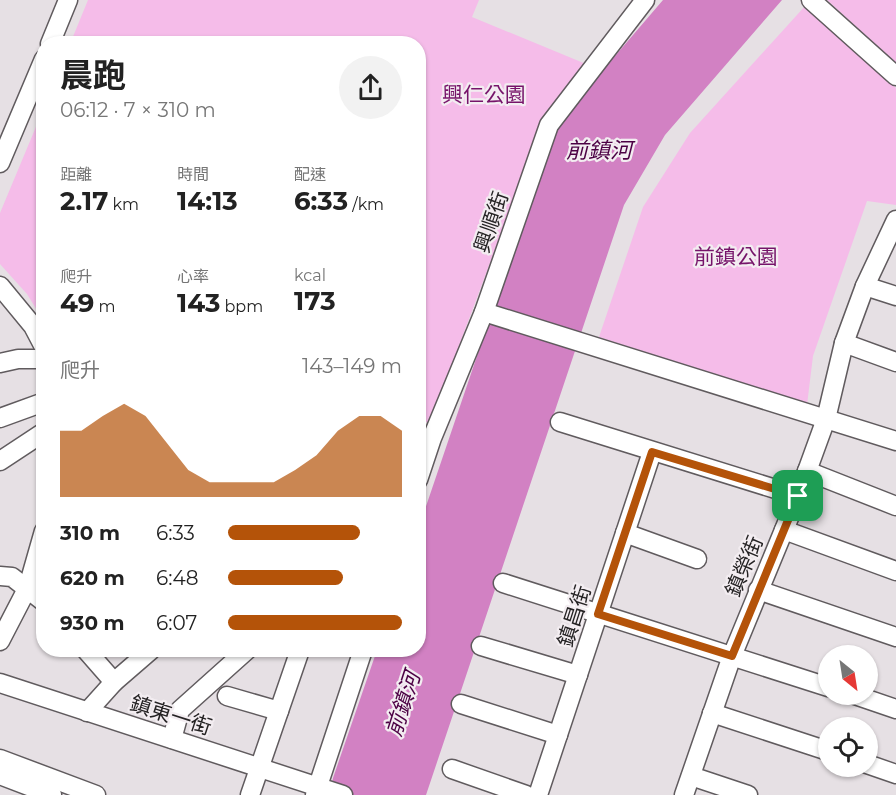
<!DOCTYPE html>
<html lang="zh-TW">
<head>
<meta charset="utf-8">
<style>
  :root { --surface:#fff; --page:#f2f2f2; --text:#222; --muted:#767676; --accent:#b45309 }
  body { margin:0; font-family:Montserrat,"Noto Sans TC",sans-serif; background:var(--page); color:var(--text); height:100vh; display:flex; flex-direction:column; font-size:22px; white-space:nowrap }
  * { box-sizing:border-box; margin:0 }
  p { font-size:20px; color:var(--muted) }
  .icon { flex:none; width:33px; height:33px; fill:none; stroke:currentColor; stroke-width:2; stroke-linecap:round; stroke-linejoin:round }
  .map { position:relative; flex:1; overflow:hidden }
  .side { position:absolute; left:36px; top:36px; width:390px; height:621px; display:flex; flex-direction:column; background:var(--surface); border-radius:24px; box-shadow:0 2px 4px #0004 }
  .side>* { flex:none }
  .needle { width:39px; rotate:150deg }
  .controls { position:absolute; left:818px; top:645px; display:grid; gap:12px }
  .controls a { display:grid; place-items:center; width:60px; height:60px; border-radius:50%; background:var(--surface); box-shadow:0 2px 4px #0004; font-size:30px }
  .pin { position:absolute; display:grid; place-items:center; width:51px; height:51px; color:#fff; margin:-26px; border-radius:12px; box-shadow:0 3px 9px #0006 }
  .round { display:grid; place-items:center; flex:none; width:63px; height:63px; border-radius:32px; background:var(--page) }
  .overview { display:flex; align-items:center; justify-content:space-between; height:102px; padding:0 24px }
  h1 { font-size:33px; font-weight:700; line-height:45px }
  .stats { display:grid; grid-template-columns:repeat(3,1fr); gap:9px; height:102px; padding:6px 24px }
  .stats div { display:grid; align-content:center }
  .stats b { font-size:26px; font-weight:700 }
  .stats small { font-size:16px; font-weight:400 }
  .stats p { font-size:16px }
  .chart { height:168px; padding:12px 24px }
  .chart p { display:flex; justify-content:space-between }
  .chart svg { width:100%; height:108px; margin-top:6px; fill:var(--accent); opacity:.7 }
  ul { padding:0 24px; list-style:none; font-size:20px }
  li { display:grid; grid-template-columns:96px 72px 1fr; align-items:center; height:45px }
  li i { height:15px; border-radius:8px; background:var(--accent) }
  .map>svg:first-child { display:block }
  .green { fill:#f5bce9 }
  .water { fill:#d281c3 }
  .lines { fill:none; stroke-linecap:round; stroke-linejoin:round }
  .minor-casing { stroke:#605b5e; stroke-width:21 }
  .minor { stroke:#fff; stroke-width:18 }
  .route-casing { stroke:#fff; stroke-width:12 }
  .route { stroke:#b45309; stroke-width:8 }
  .labels { text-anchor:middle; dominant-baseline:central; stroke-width:4.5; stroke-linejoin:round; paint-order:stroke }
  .park-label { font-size:21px; fill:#76146a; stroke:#f3edf1 }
  .street-label { font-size:21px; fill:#252324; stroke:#f3edf1 }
  .water-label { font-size:22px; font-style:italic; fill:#4c0044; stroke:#f3edf1 }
</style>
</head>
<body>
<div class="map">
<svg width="896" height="795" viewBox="0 0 896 795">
  <rect width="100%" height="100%" fill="#e6e0e4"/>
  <!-- green -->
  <g class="green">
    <path d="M 88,0 L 479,0 L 472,17 L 586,64 L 541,127 L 430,423 L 418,420 L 418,44 L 70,44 Z"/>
    <path d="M 827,0 L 896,0 L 896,63 Z"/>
    <path d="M 806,5 L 896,88 L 896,205 L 867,201 L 813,356 L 807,405 L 599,337 L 643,207 L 690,133 Z"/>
    <path d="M 43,110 L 43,320 L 27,294 L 0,264 L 0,213 Z"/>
  </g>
  <!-- water -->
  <path class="water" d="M 663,0 L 782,0 L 665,135 L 624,205 L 426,795 L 330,795 L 333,778 L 377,650 L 418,650 L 419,527 L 555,126 Z"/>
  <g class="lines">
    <defs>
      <g id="minor">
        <path d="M 811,0 L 896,76"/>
        <path d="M 50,44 L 68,0"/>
        <path d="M 0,163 L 44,59"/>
        <path d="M 0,286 L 33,326 L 44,347"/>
        <path d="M 865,286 L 896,296"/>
        <path d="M 484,312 L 896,441"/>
        <path d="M 844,343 L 896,362"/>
        <path d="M 0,363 L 18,359 L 44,359"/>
        <path d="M 0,418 L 44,402"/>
        <path d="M 560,422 L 798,496"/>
        <path d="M 0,461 L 44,432"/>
        <path d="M 807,471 L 896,506"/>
        <path d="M 418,480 L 432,438 L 484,312 L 549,125 L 645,0"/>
        <path d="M 784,530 L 896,571"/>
        <path d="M 625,533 L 697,559"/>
        <path d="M 0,576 L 12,577 L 44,602"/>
        <path d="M 503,583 L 828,687"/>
        <path d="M 758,590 L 896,637"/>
        <path d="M 0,641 L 28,587 L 44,531"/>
        <path d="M 481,646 L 578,675"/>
        <path d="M 86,650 L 114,682"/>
        <path d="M 0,683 L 343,795"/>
        <path d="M 852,694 L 896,709"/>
        <path d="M 227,696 L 279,711"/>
        <path d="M 461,704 L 558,735"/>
        <path d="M 87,712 L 114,682 L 151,650"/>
        <path d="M 712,713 L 828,751"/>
        <path d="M 172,739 L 180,710 L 247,650"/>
        <path d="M 0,759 L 96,795"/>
        <path d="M 867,764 L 896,774"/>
        <path d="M 452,769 L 526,795"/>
        <path d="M 0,775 L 52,795"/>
        <path d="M 691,776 L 748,795"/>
        <path d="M 250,795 L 300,650"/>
        <path d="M 315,795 L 363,650"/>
        <path d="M 538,795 L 652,452"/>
        <path d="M 684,795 L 732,656 L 798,496 L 826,419 L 844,343 L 865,286 L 896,220"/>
      </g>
    </defs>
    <!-- minor casing -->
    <use href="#minor" class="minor-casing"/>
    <!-- minor -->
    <use href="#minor" class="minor"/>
  </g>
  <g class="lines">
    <defs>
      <path id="route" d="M 652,452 L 798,496 L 732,656 L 598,614 Z"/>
    </defs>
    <!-- route casing -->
    <use href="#route" class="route-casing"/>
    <!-- route -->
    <use href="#route" class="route"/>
  </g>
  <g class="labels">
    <!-- park labels -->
    <g class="park-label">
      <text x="484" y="94">興仁公園</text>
      <text x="736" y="256">前鎮公園</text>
    </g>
    <!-- street labels -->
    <g class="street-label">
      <text transform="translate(491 222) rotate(-71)">興順街</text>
      <text transform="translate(744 566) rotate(-67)">鎮榮街</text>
      <text transform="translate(574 616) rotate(-72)">鎮昌街</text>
      <text transform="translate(171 715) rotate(18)">鎮東一街</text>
    </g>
    <!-- water labels -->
    <g class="water-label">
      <text x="599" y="150">前鎮河</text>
      <text transform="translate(403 704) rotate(-72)">前鎮河</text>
    </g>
  </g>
</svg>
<div class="controls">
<a><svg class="needle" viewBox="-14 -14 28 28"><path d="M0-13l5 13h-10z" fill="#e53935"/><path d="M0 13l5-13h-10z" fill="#767676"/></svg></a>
<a><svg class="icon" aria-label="locate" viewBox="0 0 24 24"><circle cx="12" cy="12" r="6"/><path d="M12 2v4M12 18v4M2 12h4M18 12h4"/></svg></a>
</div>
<div class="pin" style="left:798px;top:496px;background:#1e9e55"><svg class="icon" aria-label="arrive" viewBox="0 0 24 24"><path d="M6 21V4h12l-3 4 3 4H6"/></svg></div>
<section class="side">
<div class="overview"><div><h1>晨跑</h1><p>06:12 · 7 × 310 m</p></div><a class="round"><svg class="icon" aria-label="share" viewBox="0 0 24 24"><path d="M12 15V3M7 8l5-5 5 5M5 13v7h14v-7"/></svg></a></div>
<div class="stats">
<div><p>距離</p><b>2.17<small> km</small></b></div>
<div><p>時間</p><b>14:13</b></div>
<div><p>配速</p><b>6:33<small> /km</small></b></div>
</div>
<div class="stats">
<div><p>爬升</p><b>49<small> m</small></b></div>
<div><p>心率</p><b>143<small> bpm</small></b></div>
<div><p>kcal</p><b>173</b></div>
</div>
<div class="chart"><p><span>爬升</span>143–149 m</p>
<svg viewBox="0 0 160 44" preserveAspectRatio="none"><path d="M0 44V17L10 17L20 11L30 6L40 11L50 22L60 33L70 38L80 38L90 38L100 38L110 33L120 27L130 17L140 11L150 11L160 17V44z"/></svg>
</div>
<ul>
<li><b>310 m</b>6:33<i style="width:76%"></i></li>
<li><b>620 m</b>6:48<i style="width:66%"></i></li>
<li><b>930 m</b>6:07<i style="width:100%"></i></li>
</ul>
</section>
</div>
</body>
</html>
